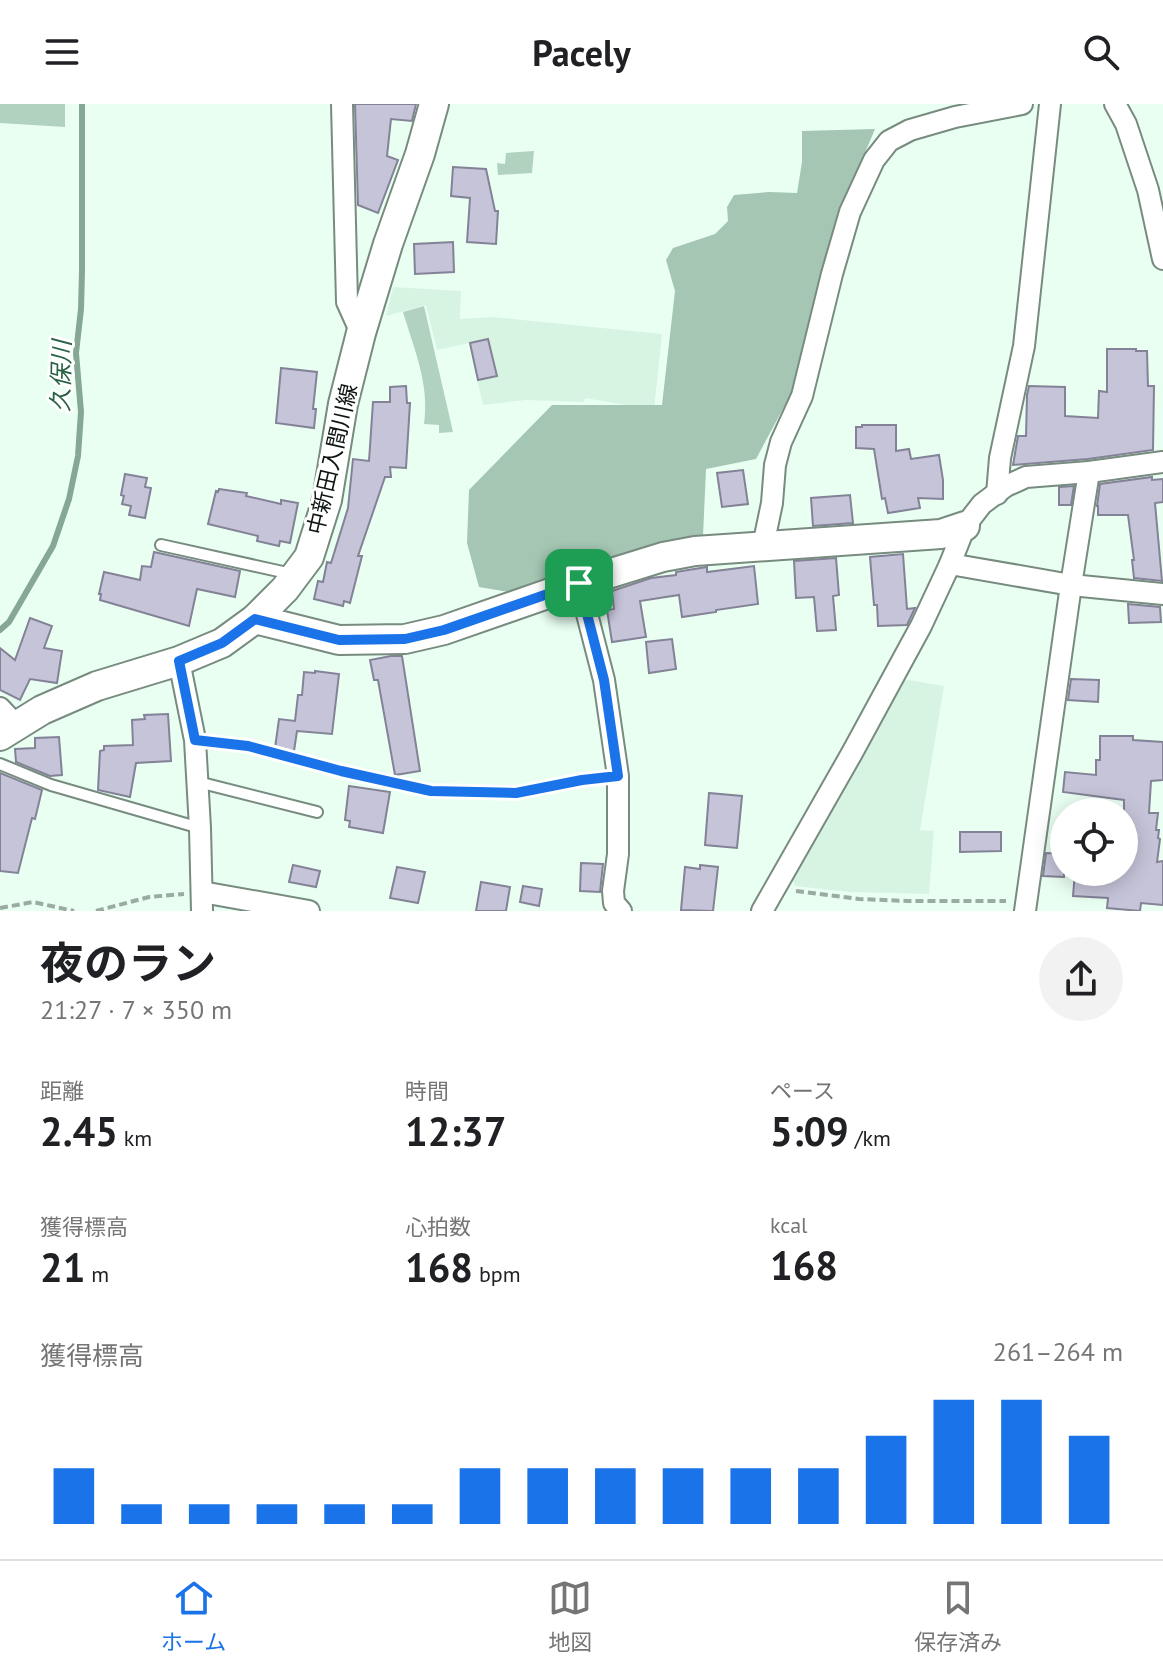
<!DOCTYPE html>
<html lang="ja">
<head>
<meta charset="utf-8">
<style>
  :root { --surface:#fff; --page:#f2f2f2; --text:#202124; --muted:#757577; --line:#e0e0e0; --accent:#1a73e8 }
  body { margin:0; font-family:"PT Sans","Noto Sans JP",sans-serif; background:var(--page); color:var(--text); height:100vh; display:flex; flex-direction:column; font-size:30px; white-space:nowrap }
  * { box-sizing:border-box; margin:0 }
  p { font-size:26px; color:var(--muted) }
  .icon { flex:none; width:44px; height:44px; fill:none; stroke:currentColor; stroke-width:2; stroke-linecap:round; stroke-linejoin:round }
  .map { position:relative; height:807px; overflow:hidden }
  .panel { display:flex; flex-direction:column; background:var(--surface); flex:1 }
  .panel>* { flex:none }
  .tools { position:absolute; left:1050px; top:694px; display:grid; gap:16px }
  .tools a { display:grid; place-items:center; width:88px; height:88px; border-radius:50%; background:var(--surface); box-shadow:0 4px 20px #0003; font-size:40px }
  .pin { position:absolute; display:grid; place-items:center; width:68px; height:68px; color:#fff; margin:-34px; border-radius:16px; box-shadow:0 4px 12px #0006 }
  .round { display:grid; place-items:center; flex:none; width:84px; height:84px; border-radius:42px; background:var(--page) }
  .headline { display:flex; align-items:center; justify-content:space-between; height:136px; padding:0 40px }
  h1 { font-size:44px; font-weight:700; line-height:60px }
  .metrics { display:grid; grid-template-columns:repeat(3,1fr); gap:12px; height:136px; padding:8px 40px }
  .metrics div { display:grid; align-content:center }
  .metrics b { font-size:40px; font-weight:700 }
  .metrics small { font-size:22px; font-weight:400 }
  .metrics p { font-size:22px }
  .chart { height:224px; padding:16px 40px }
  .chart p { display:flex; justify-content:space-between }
  .chart svg { width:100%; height:144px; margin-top:8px; stroke:var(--accent); stroke-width:6 }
  header { display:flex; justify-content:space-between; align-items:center; height:104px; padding:0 40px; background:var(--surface); font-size:36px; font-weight:700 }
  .dock { display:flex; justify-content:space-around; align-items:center; height:112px; border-top:2px solid var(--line); background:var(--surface); font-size:22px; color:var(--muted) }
  .dock a { display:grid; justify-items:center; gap:4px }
  .dock .selected { color:var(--accent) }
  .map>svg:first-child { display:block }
  .built { fill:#d7f4e3 }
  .green { fill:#b1d2bf }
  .forest { fill:#a4c6b2 }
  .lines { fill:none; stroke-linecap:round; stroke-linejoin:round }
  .stream { stroke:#86a794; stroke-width:6 }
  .building { fill:#c5c4d9; stroke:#838296; stroke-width:2 }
  .lane-casing { stroke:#778b7f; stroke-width:14 }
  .street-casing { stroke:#778b7f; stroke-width:24 }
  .secondary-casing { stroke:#778b7f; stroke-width:32 }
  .path { stroke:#9aaba2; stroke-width:4; stroke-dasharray:8 4; stroke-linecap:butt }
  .lane { stroke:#fff; stroke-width:10 }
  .street { stroke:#fff; stroke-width:20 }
  .secondary { stroke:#fff; stroke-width:28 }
  .route-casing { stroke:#fff; stroke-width:16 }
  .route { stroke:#1a73e8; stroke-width:10 }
  .labels { text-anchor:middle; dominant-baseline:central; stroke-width:6; stroke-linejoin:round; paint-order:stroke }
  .street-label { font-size:22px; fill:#0d1511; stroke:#fff }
  .water-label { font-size:24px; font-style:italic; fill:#296145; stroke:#fff }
</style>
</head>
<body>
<header><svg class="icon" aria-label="menu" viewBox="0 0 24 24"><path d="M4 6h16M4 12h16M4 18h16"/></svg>Pacely<svg class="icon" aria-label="search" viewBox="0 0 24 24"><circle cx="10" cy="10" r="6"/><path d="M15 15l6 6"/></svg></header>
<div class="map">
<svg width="1163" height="807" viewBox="0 0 1163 807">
  <rect width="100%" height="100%" fill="#e9fff2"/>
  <!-- built -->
  <g class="built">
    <path d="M 393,183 L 461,187 L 460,215 L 493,213 L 662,230 L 654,306 L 585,294 L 584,298 L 526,296 L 483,301 L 469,239 L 437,246 L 426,201 L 386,212 Z"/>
    <path d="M 903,575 L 944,582 L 920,726 L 934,727 L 929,790 L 849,788 L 795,782 L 792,774 Z"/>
  </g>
  <!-- green -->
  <g class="green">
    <path d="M 0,0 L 65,0 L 65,23 L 0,19 Z"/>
    <path d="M 534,47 L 532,69 L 498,71 L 497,59 L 505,60 L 506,49 Z"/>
    <path d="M 424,202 L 453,328 L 439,329 L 439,321 L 424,320 C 430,281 414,245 403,208 Z"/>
  </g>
  <!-- forest -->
  <path class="forest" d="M 875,25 L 841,106 L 798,277 L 756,355 L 706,365 L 703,432 L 515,489 L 479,483 L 467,439 L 469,386 L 552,301 L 662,301 L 675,187 L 666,156 L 673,144 L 715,130 L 728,117 L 727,103 L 734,91 L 769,88 L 797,89 L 802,58 L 802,27 Z"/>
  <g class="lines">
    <!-- stream -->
    <path class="stream" d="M 0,526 L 9,518 L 53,442 L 69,395 L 78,352 L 81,308 L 76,249 L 81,205 L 82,167 L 82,0"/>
  </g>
  <!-- building -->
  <g class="building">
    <path d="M 355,0 L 416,0 L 412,17 L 391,15 L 387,52 L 398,56 L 378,109 L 358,101 Z"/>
    <path d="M 453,63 L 486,65 L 495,107 L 498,107 L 496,140 L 467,138 L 470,94 L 451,92 Z"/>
    <path d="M 453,138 L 454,168 L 415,170 L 414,140 Z"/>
    <path d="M 488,235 L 497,272 L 478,276 L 470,239 Z"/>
    <path d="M 1107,245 L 1136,245 L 1136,247 L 1147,247 L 1148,282 L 1154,282 L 1153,346 L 1088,355 L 1013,361 L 1018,332 L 1026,332 L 1027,291 L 1029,282 L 1065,283 L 1065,312 L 1098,314 L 1099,287 L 1107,288 Z"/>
    <path d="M 281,264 L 317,268 L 313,305 L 316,305 L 314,324 L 276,319 Z"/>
    <path d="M 406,282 L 407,299 L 410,299 L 406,364 L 390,363 L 391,373 L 385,373 L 358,452 L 362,452 L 350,499 L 344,497 L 343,502 L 314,495 L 318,477 L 323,478 L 327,458 L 331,459 L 348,404 L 353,355 L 369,357 L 373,298 L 390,298 L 390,283 Z"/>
    <path d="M 862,321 L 896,321 L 896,347 L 909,345 L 911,355 L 939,351 L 943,376 L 943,395 L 918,394 L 920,404 L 888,409 L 885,394 L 882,395 L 874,345 L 856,344 L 856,323 L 862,323 Z"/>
    <path d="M 743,366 L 748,400 L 722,403 L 717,369 Z"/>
    <path d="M 125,370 L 147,374 L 145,383 L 151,384 L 145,414 L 129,411 L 131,402 L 122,400 L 124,392 L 121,391 Z"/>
    <path d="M 1152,373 L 1152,376 L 1163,375 L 1163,398 L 1155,399 L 1162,477 L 1134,474 L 1132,456 L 1134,456 L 1128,411 L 1098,411 L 1098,402 L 1097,402 L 1100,380 Z"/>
    <path d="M 1074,382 L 1071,401 L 1059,401 L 1059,383 Z"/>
    <path d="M 219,385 L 247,389 L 246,392 L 281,400 L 281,396 L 298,399 L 290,439 L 280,437 L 279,442 L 257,437 L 258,432 L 208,420 L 216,387 L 218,388 Z"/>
    <path d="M 850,391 L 853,419 L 813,422 L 811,394 Z"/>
    <path d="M 154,448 L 240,467 L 235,493 L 197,485 L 189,522 L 100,496 L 101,490 L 99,490 L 104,468 L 140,476 L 142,462 L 151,463 Z"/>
    <path d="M 903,450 L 907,505 L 915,504 L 907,521 L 878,522 L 877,501 L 874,501 L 870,453 Z"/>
    <path d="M 836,454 L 839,491 L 833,492 L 836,526 L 817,527 L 814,493 L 796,494 L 794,457 Z"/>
    <path d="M 754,462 L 758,500 L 716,506 L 716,508 L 682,513 L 679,491 L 640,497 L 646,533 L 612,538 L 607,506 L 614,505 L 612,487 L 651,474 L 676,471 L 676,468 L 688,466 L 707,463 L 707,468 Z"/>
    <path d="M 1128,500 L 1160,503 L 1161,518 L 1129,519 Z"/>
    <path d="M 30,514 L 52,522 L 44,544 L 62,547 L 57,579 L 30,575 L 20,596 L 0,586 L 0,544 L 15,556 Z"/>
    <path d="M 672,535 L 676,565 L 649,569 L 646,538 Z"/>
    <path d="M 391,552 L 402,552 L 420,667 L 395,671 L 378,576 L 374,576 L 370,556 Z"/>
    <path d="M 315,567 L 339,570 L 332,630 L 297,627 L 294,647 L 275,644 L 279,615 L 295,617 L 298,591 L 302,591 L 304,568 L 315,569 Z"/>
    <path d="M 1071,575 L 1099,576 L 1098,598 L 1068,596 Z"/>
    <path d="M 168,610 L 171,657 L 136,659 L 130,693 L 98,686 L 100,647 L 104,646 L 104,642 L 133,641 L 132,616 L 145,615 L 144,611 Z"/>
    <path d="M 1100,632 L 1133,632 L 1133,636 L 1163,638 L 1163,676 L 1151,677 L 1149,709 L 1158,709 L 1156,726 L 1159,726 L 1158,734 L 1160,735 L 1157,758 L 1163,757 L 1163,801 L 1141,799 L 1140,807 L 1107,804 L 1108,794 L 1073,792 L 1075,768 L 1124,768 L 1124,696 L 1063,688 L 1065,668 L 1096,671 L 1096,656 L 1100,656 Z"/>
    <path d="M 59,633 L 62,671 L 50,672 L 16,658 L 15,645 L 35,644 L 35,634 Z"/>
    <path d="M 0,669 L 42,686 L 35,715 L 32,714 L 18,769 L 0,767 Z"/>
    <path d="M 349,682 L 390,688 L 383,729 L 349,723 L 350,717 L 345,716 Z"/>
    <path d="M 709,689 L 742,692 L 737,744 L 705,741 Z"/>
    <path d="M 960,728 L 1001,728 L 1001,747 L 960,748 Z"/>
    <path d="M 1046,749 L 1064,750 L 1064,773 L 1043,772 Z"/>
    <path d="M 581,759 L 603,760 L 600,788 L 580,787 Z"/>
    <path d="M 293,761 L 320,767 L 316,783 L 289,778 Z"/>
    <path d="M 700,761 L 718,763 L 713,807 L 681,806 L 685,763 L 700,765 Z"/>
    <path d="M 397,763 L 425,768 L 418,799 L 390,794 Z"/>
    <path d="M 481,778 L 510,783 L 506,807 L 476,807 Z"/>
    <path d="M 523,782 L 542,785 L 539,802 L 520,798 Z"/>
  </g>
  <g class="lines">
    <defs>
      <g id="lane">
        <path d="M 161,441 L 292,470"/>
        <path d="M 0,660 L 51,681 L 200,724"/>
        <path d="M 198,678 L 317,708"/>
      </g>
      <g id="street">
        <path d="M 342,0 L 347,198 L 361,229"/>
        <path d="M 1115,0 L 1126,20 L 1148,86 L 1163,155"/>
        <path d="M 997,390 L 1000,354 L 1024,242 L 1050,0"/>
        <path d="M 763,442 L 772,399 L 775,361 L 781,338 L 802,292 L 832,170 L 850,108 L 874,56 L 889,37 L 910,26 L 955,13 L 1022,0"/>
        <path d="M 950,460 L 1071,481 L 1163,490"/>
        <path d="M 579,479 L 604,576 L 618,672 L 618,750 L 613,787 L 614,799 L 621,807"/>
        <path d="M 179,557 L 195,636 L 200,724 L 202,807"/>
        <path d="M 0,604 L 16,621"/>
        <path d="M 202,788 L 309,807"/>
        <path d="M 762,807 L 852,649 L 921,522 L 950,460 L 965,422 L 982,400 L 1006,382 L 1026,373 L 1089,368 L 1163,358"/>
        <path d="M 1025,807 L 1071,481 L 1089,368"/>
      </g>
      <g id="secondary">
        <path d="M 255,515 L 339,536 L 405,535 L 444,526 L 579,479 L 663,453 L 695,447 L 941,430 L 965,422"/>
        <path d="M 0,632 L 42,606 L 97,582 L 179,557 L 222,539 L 255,515 L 285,485 L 309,453 L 327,396 L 343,300 L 361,229 L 388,140 L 420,50 L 434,0"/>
      </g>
    </defs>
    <!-- lane casing -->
    <use href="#lane" class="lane-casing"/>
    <!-- street casing -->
    <use href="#street" class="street-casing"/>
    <!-- secondary casing -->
    <use href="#secondary" class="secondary-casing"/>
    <!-- path -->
    <g class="path">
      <path d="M 214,638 L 248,642 L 341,667 L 431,687 L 516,689 L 598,674"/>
      <path d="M 796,787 L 859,795 L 907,797 L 1006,797"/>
      <path d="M 0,804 L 33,798 L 74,807"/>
      <path d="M 96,807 L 149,793 L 184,790"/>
    </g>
    <!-- lane -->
    <use href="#lane" class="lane"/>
    <!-- street -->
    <use href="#street" class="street"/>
    <!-- secondary -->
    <use href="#secondary" class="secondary"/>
  </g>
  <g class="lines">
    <defs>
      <path id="route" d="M 579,479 L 604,576 L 618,672 L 582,676 L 516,689 L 431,687 L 341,667 L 248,642 L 195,636 L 179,557 L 222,539 L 255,515 L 339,536 L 405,535 L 444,526 Z"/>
    </defs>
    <!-- route casing -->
    <use href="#route" class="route-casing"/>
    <!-- route -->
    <use href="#route" class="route"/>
  </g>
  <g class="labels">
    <!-- street labels -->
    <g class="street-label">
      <text transform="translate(332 355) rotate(-77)">中新田入間川線</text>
    </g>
    <!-- water labels -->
    <g class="water-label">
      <text transform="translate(61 272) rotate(-89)">久保川</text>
    </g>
  </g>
</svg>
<div class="tools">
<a><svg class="icon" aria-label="locate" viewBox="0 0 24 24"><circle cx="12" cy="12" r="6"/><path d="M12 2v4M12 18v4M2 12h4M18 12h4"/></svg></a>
</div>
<div class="pin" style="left:579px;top:479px;background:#1e9e55"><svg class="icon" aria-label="arrive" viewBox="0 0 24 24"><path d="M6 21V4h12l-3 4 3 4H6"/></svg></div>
</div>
<section class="panel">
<div class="headline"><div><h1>夜のラン</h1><p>21:27 · 7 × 350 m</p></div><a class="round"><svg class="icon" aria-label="share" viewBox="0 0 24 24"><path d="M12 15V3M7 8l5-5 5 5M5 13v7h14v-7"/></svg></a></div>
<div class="metrics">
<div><p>距離</p><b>2.45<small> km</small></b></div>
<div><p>時間</p><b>12:37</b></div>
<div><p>ペース</p><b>5:09<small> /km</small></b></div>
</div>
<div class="metrics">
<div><p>獲得標高</p><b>21<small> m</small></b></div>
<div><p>心拍数</p><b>168<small> bpm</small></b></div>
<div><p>kcal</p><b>168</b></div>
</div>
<div class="chart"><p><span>獲得標高</span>261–264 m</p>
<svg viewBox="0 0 160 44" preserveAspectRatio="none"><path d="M5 44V27M15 44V38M25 44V38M35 44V38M45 44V38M55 44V38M65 44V27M75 44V27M85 44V27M95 44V27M105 44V27M115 44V27M125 44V17M135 44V6M145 44V6M155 44V17"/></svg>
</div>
</section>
<nav class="dock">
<a class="selected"><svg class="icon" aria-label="home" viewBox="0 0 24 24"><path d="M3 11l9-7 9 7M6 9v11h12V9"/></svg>ホーム</a>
<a><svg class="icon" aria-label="map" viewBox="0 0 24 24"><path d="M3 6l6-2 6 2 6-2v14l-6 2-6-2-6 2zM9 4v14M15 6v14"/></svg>地図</a>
<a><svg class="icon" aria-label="saved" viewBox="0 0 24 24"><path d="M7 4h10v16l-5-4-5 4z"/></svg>保存済み</a>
</nav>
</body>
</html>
